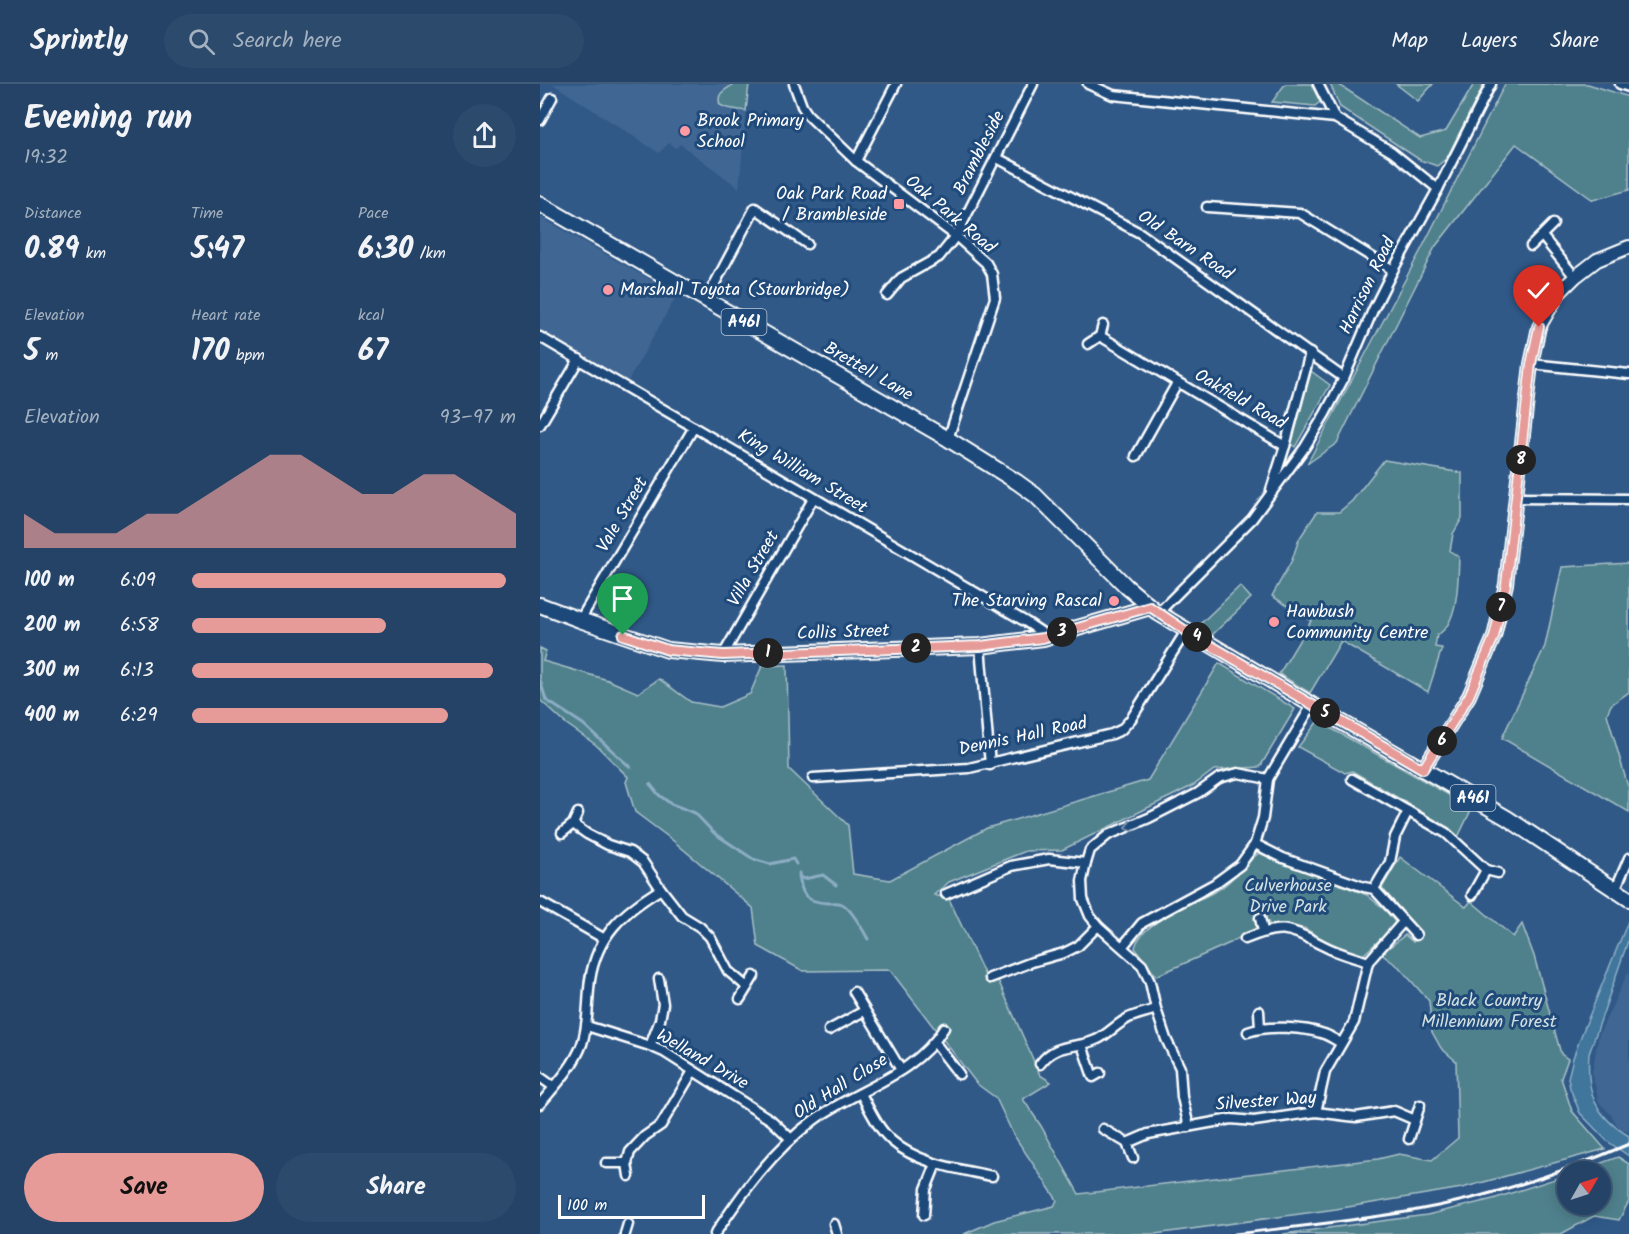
<!DOCTYPE html>
<html lang="en">
<head>
<meta charset="utf-8">
<style>
  :root { --surface:#244366; --page:#2c4a6c; --text:#f1f3f6; --muted:#a3b0bf; --line:#415c7a; --accent:#e69b98 }
  body { margin:0; font-family:Kalam,sans-serif; background:var(--page); color:var(--text); height:100vh; display:flex; flex-direction:column; font-size:22px; white-space:nowrap }
  * { box-sizing:border-box; margin:0 }
  p { font-size:20px; color:var(--muted) }
  .icon { flex:none; width:33px; height:33px; fill:none; stroke:currentColor; stroke-width:2; stroke-linecap:round; stroke-linejoin:round }
  .map { position:relative; flex:1; overflow:hidden }
  .drawer { display:flex; flex-direction:column; background:var(--surface); width:540px }
  .drawer>* { flex:none }
  .needle { width:39px; rotate:51deg }
  .buttons { position:absolute; left:1017px; top:1077px; display:grid; gap:12px }
  .buttons a { display:grid; place-items:center; width:54px; height:54px; border-radius:50%; background:var(--surface); box-shadow:0 3px 15px #0003,0 0 0 2px var(--line); font-size:30px }
  .scale { position:absolute; left:18px; bottom:15px; width:147px; box-sizing:border-box; padding-left:6px; border:3px solid #fff; border-top:0; font-size:16px; line-height:21px; white-space:nowrap; color:#fff; -webkit-text-stroke:4px #1f4a7a; paint-order:stroke }
  .pin { position:absolute; display:grid; place-items:center; width:51px; height:51px; color:#fff; margin:-62px -26px; border-radius:50% 50% 50% 0; rotate:-45deg; box-shadow:0 0 6px #0007 }
  .pin .icon { rotate:45deg }
  .km { position:absolute; width:30px; height:30px; margin:-15px; border-radius:50%; background:#222; color:#fff; font-size:16px; line-height:30px; text-align:center }
  .round { display:grid; place-items:center; flex:none; width:63px; height:63px; border-radius:32px; background:var(--page) }
  .head { display:flex; align-items:center; justify-content:space-between; height:102px; padding:0 24px }
  h1 { font-size:33px; font-weight:700; line-height:45px }
  .stats { display:grid; grid-template-columns:repeat(3,1fr); gap:9px; height:102px; padding:6px 24px }
  .stats div { display:grid; align-content:center }
  .stats b { font-size:30px; font-weight:700 }
  .stats small { font-size:16px; font-weight:400 }
  .stats p { font-size:16px }
  .chart { height:168px; padding:12px 24px }
  .chart p { display:flex; justify-content:space-between }
  .chart svg { width:100%; height:108px; margin-top:6px; fill:var(--accent); opacity:.7 }
  .action { display:flex; gap:12px; margin-top:auto; padding:12px 24px }
  .action a { flex:1; height:69px; border-radius:36px; background:var(--accent); color:#111; font-size:24px; font-weight:700; line-height:69px; text-align:center }
  .action a+a { background:var(--page); color:var(--text) }
  ul { padding:0 24px; list-style:none; font-size:20px }
  li { display:grid; grid-template-columns:96px 72px 1fr; align-items:center; height:45px }
  li i { height:15px; border-radius:8px; background:var(--accent) }
  header { display:flex; align-items:center; gap:36px; box-sizing:border-box; height:84px; padding:0 30px; background:var(--surface); border-bottom:2px solid var(--line) }
  header strong { font-size:28px }
  nav { display:flex; gap:33px; margin-inline-start:auto; font-size:21px }
  .search { width:420px; height:54px; background:var(--page); display:flex; align-items:center; gap:15px; box-sizing:border-box; padding:0 21px; border-radius:33px; color:var(--muted); font-size:22px }
  main { display:flex; flex:1; min-height:0 }
  .map>svg:first-child { display:block }
  .built { fill:#406693 }
  .green { fill:#50818c; stroke:#a8c0c6; stroke-width:1.5 }
  .water { fill:#3f769c; stroke:#8cadc4; stroke-width:1.5 }
  .lines { fill:none; stroke-linecap:round; stroke-linejoin:round }
  .stream { stroke:#8cadc4; stroke-width:3 }
  .street-casing { stroke:#fff; stroke-width:13 }
  .secondary-casing { stroke:#fff; stroke-width:16 }
  .primary-casing { stroke:#fff; stroke-width:18 }
  .street { stroke:#1f4a7a; stroke-width:8 }
  .secondary { stroke:#1f4a7a; stroke-width:12 }
  .primary { stroke:#1f4a7a; stroke-width:14 }
  .rail { stroke:#fff; stroke-width:3 }
  .oneway { stroke:#7992af }
  .route-casing { stroke:#fff; stroke-width:12 }
  .route { stroke:#e69b98; stroke-width:8 }
  .poi-dot { fill:#ff9aa2; stroke:#1f4a7a; stroke-width:2 }
  .labels { text-anchor:middle; dominant-baseline:central; stroke-width:6; stroke-linejoin:round; paint-order:stroke }
  .shield { fill:#1f4a7a; stroke:#bcc9d7; stroke-width:1.5 }
  .shield-label { font-size:16px; font-weight:bold; fill:#fff }
  .poi-label { font-size:18px; fill:#fff; stroke:#1f4a7a; text-anchor:start }
  .street-label { font-size:18px; fill:#fff; stroke:#1f4a7a }
  .park-label { font-size:18px; fill:#d3e0e2; stroke:#1f4a7a }
</style>
</head>
<body>
<header>
<strong>Sprintly</strong>
<div class="search"><svg class="icon" aria-label="search" viewBox="0 0 24 24"><circle cx="10" cy="10" r="6"/><path d="M15 15l6 6"/></svg>Search here</div>
<nav><a>Map</a><a>Layers</a><a>Share</a></nav>
</header>
<main>
<section class="drawer">
<div class="head"><div><h1>Evening run</h1><p>19:32</p></div><a class="round"><svg class="icon" aria-label="share" viewBox="0 0 24 24"><path d="M12 15V3M7 8l5-5 5 5M5 13v7h14v-7"/></svg></a></div>
<div class="stats">
<div><p>Distance</p><b>0.89<small> km</small></b></div>
<div><p>Time</p><b>5:47</b></div>
<div><p>Pace</p><b>6:30<small> /km</small></b></div>
</div>
<div class="stats">
<div><p>Elevation</p><b>5<small> m</small></b></div>
<div><p>Heart rate</p><b>170<small> bpm</small></b></div>
<div><p>kcal</p><b>67</b></div>
</div>
<div class="chart"><p><span>Elevation</span>93–97 m</p>
<svg viewBox="0 0 160 44" preserveAspectRatio="none"><path d="M0 44V30L10 38L20 38L30 38L40 30L50 30L60 22L70 14L80 6L90 6L100 14L110 22L120 22L130 14L140 14L150 22L160 30V44z"/></svg>
</div>
<ul>
<li><b>100 m</b>6:09<i style="width:97%"></i></li>
<li><b>200 m</b>6:58<i style="width:60%"></i></li>
<li><b>300 m</b>6:13<i style="width:93%"></i></li>
<li><b>400 m</b>6:29<i style="width:79%"></i></li>
</ul>
<div class="action"><a>Save</a><a>Share</a></div>
</section>
<div class="map">
<svg width="1089" height="1150" viewBox="0 0 1089 1150">
  <rect width="100%" height="100%" fill="#305988"/>
  <filter id="ink" filterUnits="userSpaceOnUse"><feTurbulence type="fractalNoise" baseFrequency=".0167" numOctaves="2"/><feDisplacementMap in="SourceGraphic" scale="12" xChannelSelector="R" yChannelSelector="G"/><feConvolveMatrix kernelMatrix="1 2 1 2 8 2 1 2 1" color-interpolation-filters="sRGB"/></filter>
  <g filter="url(#ink)">
    <!-- built -->
    <g class="built">
      <path d="M 13,0 L 209,0 L 199,104 L 140,60 L 136,64 L 129,59 L 119,69 Z"/>
      <path d="M 0,133 L 137,211 L 88,297 L 0,246 Z"/>
      <path d="M 1089,886 L 1089,1048 L 1079,1045 L 1072,1032 L 1059,1018 L 1052,989 L 1059,950 Z"/>
    </g>
    <!-- green -->
    <g class="green">
      <path d="M 194,0 L 209,0 L 206,27 L 187,24 L 180,21 C 176,9 185,6 194,0 Z"/>
      <path d="M 745,0 L 771,0 L 780,18 L 775,22 L 732,18 Z"/>
      <path d="M 790,0 L 798,0 L 880,54 L 906,47 L 934,0 L 944,0 L 907,74 L 897,82 L 880,76 L 800,23 Z"/>
      <path d="M 856,0 L 893,0 L 878,17 Z"/>
      <path d="M 965,0 L 1048,0 L 1089,13 L 1089,106 L 1053,116 L 976,60 L 895,163 L 797,359 L 767,380 L 882,164 Z"/>
      <path d="M 771,287 L 790,301 L 755,363 L 751,360 Z"/>
      <path d="M 844,376 L 922,389 L 922,434 L 913,450 L 910,467 L 919,473 C 918,495 919,540 897,551 L 895,563 L 902,564 L 888,608 L 801,557 L 770,609 L 739,590 L 771,537 L 732,512 L 752,476 L 759,455 L 777,428 L 799,428 L 812,417 Z"/>
      <path d="M 1089,479 L 1089,608 L 1071,621 L 1067,630 L 1089,706 L 1089,728 L 962,654 L 1005,562 L 1022,483 Z"/>
      <path d="M 700,502 L 711,514 L 671,552 L 657,543 Z"/>
      <path d="M 0,564 L 6,567 L 3,577 L 68,596 L 98,609 L 119,595 L 151,618 L 180,623 L 210,610 L 222,582 L 247,581 L 249,685 L 308,741 L 313,790 L 350,796 L 447,744 L 608,696 L 679,579 L 755,625 L 720,683 L 674,686 L 654,701 L 522,766 L 486,767 L 409,798 L 394,811 L 409,815 L 449,900 L 458,896 L 500,991 L 511,998 L 483,1015 L 501,1042 L 539,1110 L 838,1075 L 859,1070 L 892,1076 L 918,1054 L 916,977 L 901,964 L 892,948 L 889,917 L 859,883 L 841,870 L 865,851 L 873,858 L 879,847 L 842,804 L 860,773 L 926,823 L 931,817 L 973,853 L 982,840 L 994,872 L 1021,970 L 1028,975 L 1021,994 L 1032,1027 L 1065,1065 L 922,1104 L 796,1125 L 615,1150 L 424,1150 L 454,1137 L 514,1122 L 517,1116 L 473,1050 L 456,1014 L 437,1000 L 350,886 L 263,887 L 218,862 L 213,824 L 131,755 L 95,728 L 86,698 L 88,693 L 56,661 L 25,639 L 0,616 Z"/>
      <path d="M 778,637 L 932,724 L 918,753 C 885,728 848,708 812,687 L 805,689 L 758,663 Z"/>
      <path d="M 719,769 L 827,811 L 847,828 L 855,838 L 850,846 L 822,872 L 803,867 L 764,844 L 730,841 L 724,832 C 718,836 718,843 712,847 C 708,851 698,853 690,859 L 616,892 L 595,864 C 600,837 659,818 681,804 C 696,794 705,778 719,769 Z"/>
      <path d="M 1078,1073 L 1089,1080 L 1089,1117 L 1079,1136 L 1054,1132 L 1021,1150 L 743,1150 L 887,1131 L 953,1115 L 1027,1091 L 1028,1120 L 1060,1120 L 1060,1088 L 1039,1087 Z"/>
    </g>
    <!-- water -->
    <path class="water" d="M 1089,835 L 1089,854 L 1049,970 C 1046,1009 1055,1032 1089,1052 L 1089,1072 L 1067,1057 L 1040,1029 L 1030,1004 L 1028,994 L 1033,974 L 1043,947 Z"/>
    <g class="lines">
      <!-- stream -->
      <g class="stream">
        <path d="M 0,596 L 6,616 L 43,640 L 90,683"/>
        <path d="M 110,700 L 119,711 L 131,720 L 155,729 L 174,749 L 213,775 L 230,780 L 253,775 L 256,780"/>
        <path d="M 259,789 C 261,811 265,818 288,819 C 292,819 298,818 302,820 C 311,824 323,846 328,855"/>
        <path d="M 259,793 L 264,795 L 283,791 L 296,801"/>
      </g>
      <defs>
        <g id="street">
          <path d="M 254,0 L 262,22 L 268,31 L 316,77 L 416,152 L 446,179 L 452,190 L 455,214 L 408,355"/>
          <path d="M 548,0 L 573,11 L 795,34 L 852,68 L 898,105"/>
          <path d="M 778,0 L 795,34"/>
          <path d="M 1080,0 L 1089,3"/>
          <path d="M 0,36 L 12,14"/>
          <path d="M 457,74 L 600,149 L 804,294"/>
          <path d="M 316,77 L 356,0"/>
          <path d="M 667,123 L 760,129 L 853,186"/>
          <path d="M 1002,152 L 1035,193"/>
          <path d="M 991,162 L 1013,140"/>
          <path d="M 347,211 L 361,194 L 399,173 L 416,152 L 493,0"/>
          <path d="M 166,216 L 215,124 L 267,160"/>
          <path d="M 560,252 L 745,362"/>
          <path d="M 0,253 L 486,538 L 501,548 L 503,554"/>
          <path d="M 548,260 L 560,252 L 563,241"/>
          <path d="M 991,280 L 1089,290"/>
          <path d="M 0,341 L 39,275"/>
          <path d="M 596,372 L 637,299"/>
          <path d="M 731,406 L 745,362 L 770,269"/>
          <path d="M 977,414 L 1089,415"/>
          <path d="M 618,529 L 712,435 L 765,363 L 785,330 L 804,294 L 833,226 L 853,186 L 898,105 L 951,0"/>
          <path d="M 40,536 L 154,343"/>
          <path d="M 440,562 L 450,681"/>
          <path d="M 183,571 L 273,415"/>
          <path d="M 273,694 L 429,684 L 572,650 L 581,646 L 591,635 L 646,547"/>
          <path d="M 812,695 L 906,749 L 946,786 L 958,789"/>
          <path d="M 33,740 L 47,750 L 68,761 L 90,768 L 103,778 L 121,805 L 142,832 L 160,843 L 170,853 L 188,887 L 207,903"/>
          <path d="M 22,749 L 33,740 L 38,729"/>
          <path d="M 715,760 L 743,774 L 824,803 L 834,805 L 876,851"/>
          <path d="M 834,805 L 850,778 L 855,753 L 868,727"/>
          <path d="M 1075,806 L 1089,774"/>
          <path d="M 406,810 L 471,782 L 509,775 L 546,779"/>
          <path d="M 932,811 L 946,786"/>
          <path d="M 0,818 L 63,854"/>
          <path d="M 720,834 L 723,847"/>
          <path d="M 705,855 C 744,839 748,844 784,862 C 797,869 813,873 828,878"/>
          <path d="M 583,862 L 602,839 L 674,800 L 700,781 L 715,760 L 723,734 L 728,695 L 772,621"/>
          <path d="M 450,894 L 492,878 L 524,869 L 538,862 L 558,842"/>
          <path d="M 314,908 L 361,986"/>
          <path d="M 200,915 L 214,892"/>
          <path d="M 719,927 L 720,944"/>
          <path d="M 47,942 L 110,962 L 124,968 L 231,1036 L 251,1055"/>
          <path d="M 289,946 L 324,927"/>
          <path d="M 708,948 C 726,941 765,943 784,950 C 790,952 795,956 801,959"/>
          <path d="M 395,959 L 419,990"/>
          <path d="M 542,961 L 553,993 L 560,989"/>
          <path d="M 110,962 L 120,936 L 123,920 L 119,895"/>
          <path d="M 500,980 C 517,957 536,966 558,955 C 568,950 576,941 585,936 C 594,930 606,929 616,925"/>
          <path d="M 0,993 L 14,1003"/>
          <path d="M 321,1010 C 330,1026 338,1045 352,1057 C 378,1080 419,1085 452,1092"/>
          <path d="M 0,1020 C 15,1002 34,982 42,960 C 49,939 47,918 50,896 C 57,851 83,828 121,805"/>
          <path d="M 776,1028 L 785,988 L 814,938 L 828,878 L 863,838"/>
          <path d="M 649,1043 L 642,1013 L 640,984 L 626,955 L 616,925 L 610,898 L 602,881 L 558,842 L 550,832 L 543,815 L 542,797 L 546,779 L 550,766 L 568,751 L 609,734 L 658,709 L 679,694 L 698,689 L 728,695"/>
          <path d="M 563,1045 L 587,1059 L 608,1050 L 691,1035 L 714,1037 L 776,1028 L 816,1033 L 854,1027 L 875,1036"/>
          <path d="M 869,1055 L 880,1021"/>
          <path d="M 587,1059 L 593,1074"/>
          <path d="M 66,1079 L 87,1079"/>
          <path d="M 89,1092 L 87,1079 L 90,1068 L 105,1052 L 121,1041 L 153,987"/>
          <path d="M 384,1131 L 386,1105 L 396,1080"/>
          <path d="M 294,1140 L 297,1150"/>
          <path d="M 85,1150 L 88,1140"/>
          <path d="M 175,1150 C 203,1108 232,1067 274,1036 C 317,1005 375,992 404,944"/>
        </g>
        <path id="secondary" d="M 883,685 L 929,612 L 954,553 L 966,500 L 991,280 L 999,243 L 1019,209 L 1035,193 L 1057,176 L 1089,163"/>
        <g id="primary">
          <path d="M 0,120 L 408,355 L 477,398 L 495,411 L 587,503 L 618,529 L 772,621 L 967,734 L 1089,815"/>
          <path d="M 0,521 L 40,536 L 128,566 L 183,571 L 440,562 L 503,554 L 610,523"/>
        </g>
      </defs>
      <!-- street casing -->
      <use href="#street" class="street-casing"/>
      <!-- secondary casing -->
      <use href="#secondary" class="secondary-casing"/>
      <!-- primary casing -->
      <use href="#primary" class="primary-casing"/>
      <!-- street -->
      <use href="#street" class="street"/>
      <!-- secondary -->
      <use href="#secondary" class="secondary"/>
      <!-- primary -->
      <use href="#primary" class="primary"/>
      <!-- rail -->
      <path class="rail" d="M 695,1150 C 754,1143 813,1137 872,1127 C 946,1114 1019,1090 1089,1060"/>
    </g>
    <!-- one-way arrows -->
    <defs><path id="oneway-chevron" d="M-2-3.5L2.5 0L-2 3.5" fill="none" stroke-width="1.6" stroke-linecap="round" stroke-linejoin="round" transform="scale(1.5)"/></defs>
    <use class="oneway" href="#oneway-chevron" transform="translate(589 743) rotate(157)"/>
  </g>
  <g class="lines" filter="url(#ink)">
    <defs>
      <path id="route" d="M 83,551 L 128,566 L 183,571 L 440,562 L 503,554 L 610,523 L 646,547 L 883,685 L 929,612 L 954,553 L 966,500 L 991,280 L 999,243"/>
    </defs>
    <!-- route casing -->
    <use href="#route" class="route-casing"/>
    <!-- route -->
    <use href="#route" class="route"/>
  </g>
  <!-- markers -->
  <g class="poi-dot">
    <circle cx="145" cy="47" r="6"/>
    <rect x="353" y="114" width="12" height="12" rx="3"/>
    <circle cx="68" cy="206" r="6"/>
    <circle cx="574" cy="517" r="6"/>
    <circle cx="734" cy="538" r="6"/>
  </g>
  <g class="labels">
    <!-- shield labels -->
    <g class="shield">
      <rect x="181.5" y="225" width="45" height="26" rx="4.5"/>
      <rect x="910.5" y="701" width="45" height="26" rx="4.5"/>
    </g>
    <g class="shield-label">
      <text x="204" y="238">A461</text>
      <text x="933" y="714">A461</text>
    </g>
    <!-- poi labels -->
    <g class="poi-label">
      <text x="157" y="37">Brook Primary<tspan x="157" dy="21">School</tspan></text>
      <text x="347" y="110" text-anchor="end">Oak Park Road<tspan x="347" dy="21">/ Brambleside</tspan></text>
      <text x="80" y="206">Marshall Toyota (Stourbridge)</text>
      <text x="562" y="517" text-anchor="end">The Starving Rascal</text>
      <text x="746" y="528">Hawbush<tspan x="746" dy="21">Community Centre</tspan></text>
    </g>
    <!-- street labels -->
    <g class="street-label">
      <text transform="translate(440 69) rotate(-63)">Brambleside</text>
      <text transform="translate(410 131) rotate(40)">Oak Park Road</text>
      <text transform="translate(645 162) rotate(34)">Old Barn Road</text>
      <text transform="translate(828 202) rotate(-64)">Harrison Road</text>
      <text transform="translate(328 288) rotate(30)">Brettell Lane</text>
      <text transform="translate(700 316) rotate(30)">Oakfield Road</text>
      <text transform="translate(262 388) rotate(31)">King William Street</text>
      <text transform="translate(83 431) rotate(-60)">Vale Street</text>
      <text transform="translate(214 485) rotate(-60)">Villa Street</text>
      <text transform="translate(303 549) rotate(-2)">Collis Street</text>
      <text transform="translate(483 653) rotate(-12)">Dennis Hall Road</text>
      <text transform="translate(162 976) rotate(30)">Welland Drive</text>
      <text transform="translate(301 1003) rotate(-32)">Old Hall Close</text>
      <text transform="translate(726 1018) rotate(-4)">Silvester Way</text>
    </g>
    <!-- park labels -->
    <g class="park-label">
      <text x="748" y="802">Culverhouse<tspan x="748" dy="21">Drive Park</tspan></text>
      <text x="949" y="917">Black Country<tspan x="949" dy="21">Millennium Forest</tspan></text>
    </g>
  </g>
</svg>
<div class="buttons">
<a><svg class="needle" viewBox="-14 -14 28 28"><path d="M0-13l5 13h-10z" fill="#e53935"/><path d="M0 13l5-13h-10z" fill="#a3b0bf"/></svg></a>
</div>
<div class="scale">100 m</div>
<div class="pin" style="left:83px;top:551px;background:#1e9e55"><svg class="icon" aria-label="arrive" viewBox="0 0 24 24"><path d="M6 21V4h12l-3 4 3 4H6"/></svg></div>
<div class="pin" style="left:999px;top:243px;background:#d93025"><svg class="icon" aria-label="check" viewBox="0 0 24 24"><path d="M5 12l5 5 9-10"/></svg></div>
<b class="km" style="left:228px;top:569px">1</b>
<b class="km" style="left:376px;top:564px">2</b>
<b class="km" style="left:522px;top:548px">3</b>
<b class="km" style="left:657px;top:553px">4</b>
<b class="km" style="left:785px;top:629px">5</b>
<b class="km" style="left:902px;top:657px">6</b>
<b class="km" style="left:961px;top:523px">7</b>
<b class="km" style="left:981px;top:376px">8</b>
</div>
</main>
</body>
</html>
